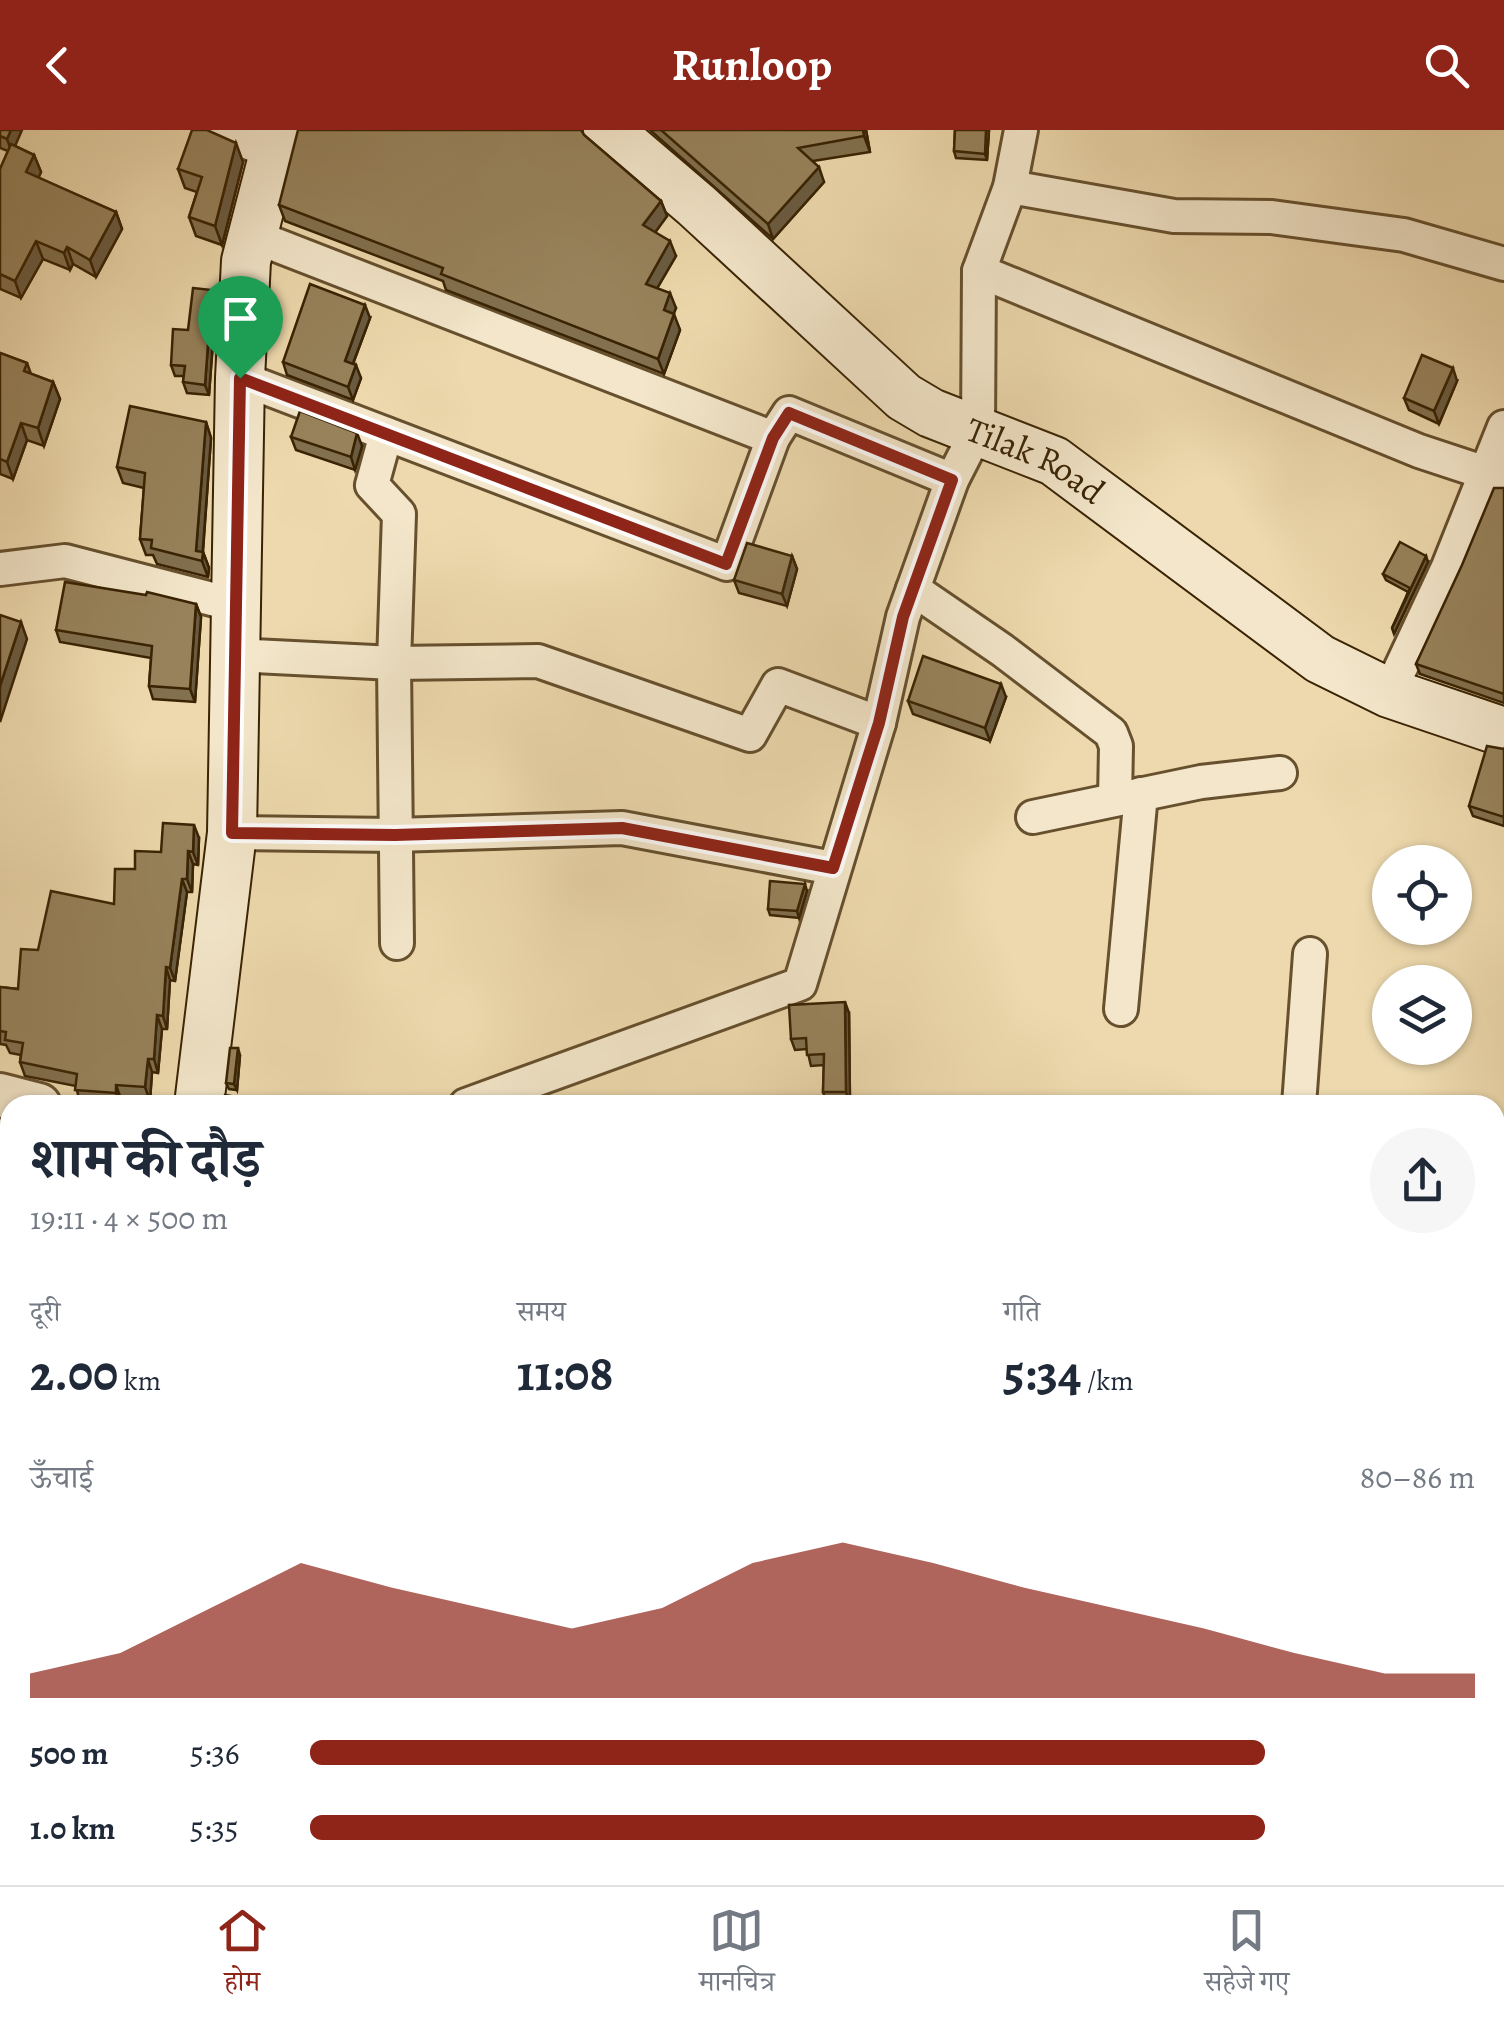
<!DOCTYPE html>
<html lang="hi">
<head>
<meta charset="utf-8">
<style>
  :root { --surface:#fff; --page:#f6f6f7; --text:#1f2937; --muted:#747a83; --line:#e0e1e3; --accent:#8f2418 }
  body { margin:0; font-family:Alegreya,"Noto Serif Devanagari",serif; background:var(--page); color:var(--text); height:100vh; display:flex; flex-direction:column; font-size:38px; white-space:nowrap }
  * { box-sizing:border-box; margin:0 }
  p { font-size:32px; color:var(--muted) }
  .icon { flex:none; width:55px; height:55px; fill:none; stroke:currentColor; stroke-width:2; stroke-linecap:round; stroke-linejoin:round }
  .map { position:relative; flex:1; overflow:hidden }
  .sheet { position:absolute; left:0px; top:965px; width:1505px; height:790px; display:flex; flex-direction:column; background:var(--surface); border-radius:30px 30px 0 0; box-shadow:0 2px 8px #0004 }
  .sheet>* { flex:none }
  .fabs { position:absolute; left:1372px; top:715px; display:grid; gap:20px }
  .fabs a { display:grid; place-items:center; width:100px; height:100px; border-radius:50%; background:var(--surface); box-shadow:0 2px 8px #0004; font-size:50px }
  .pin { position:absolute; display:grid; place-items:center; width:85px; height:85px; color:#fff; margin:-102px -42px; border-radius:50% 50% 50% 0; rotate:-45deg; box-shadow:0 0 10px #0007 }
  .pin .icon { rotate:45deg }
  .round { display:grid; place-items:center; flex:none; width:105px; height:105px; border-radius:52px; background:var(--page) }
  .overview { display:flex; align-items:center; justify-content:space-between; height:170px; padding:0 30px }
  h1 { font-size:55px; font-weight:700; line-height:75px }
  .stats { display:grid; grid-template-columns:repeat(3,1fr); gap:15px; height:170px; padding:10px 30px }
  .stats div { display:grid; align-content:center }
  .stats b { font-size:50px; font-weight:700 }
  .stats small { font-size:28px; font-weight:400 }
  .stats p { font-size:28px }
  .chart { height:280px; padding:20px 30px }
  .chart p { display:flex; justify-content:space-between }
  .chart svg { width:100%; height:180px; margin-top:10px; fill:var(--accent); opacity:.7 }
  ul { padding:0 30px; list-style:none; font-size:32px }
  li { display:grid; grid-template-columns:160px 120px 1fr; align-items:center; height:75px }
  li i { height:25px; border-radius:12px; background:var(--accent) }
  header { display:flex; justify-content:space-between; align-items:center; height:130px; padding:0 30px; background:var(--accent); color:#fff; font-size:45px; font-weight:700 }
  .tab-bar { display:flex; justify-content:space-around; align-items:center; height:140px; border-top:2px solid var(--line); background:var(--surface); font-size:28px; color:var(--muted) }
  .tab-bar a { display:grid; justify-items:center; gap:5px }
  .tab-bar .current { color:var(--accent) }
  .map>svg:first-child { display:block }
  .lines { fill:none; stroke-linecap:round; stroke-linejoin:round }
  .minor-casing { stroke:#66502e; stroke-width:38 }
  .tertiary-casing { stroke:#66502e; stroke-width:48 }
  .secondary-casing { stroke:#392303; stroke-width:52 }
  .minor { stroke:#f3e6ca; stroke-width:32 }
  .tertiary { stroke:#f3e6ca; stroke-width:42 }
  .secondary { stroke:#f3e6ca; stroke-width:48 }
  .wall { fill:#82704e; stroke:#392303; stroke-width:2.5 }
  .shaded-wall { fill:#6a5b40; stroke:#392303; stroke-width:2.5 }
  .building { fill:#97825b; stroke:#392303; stroke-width:2.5 }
  .route-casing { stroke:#fff; stroke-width:20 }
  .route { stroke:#8f2418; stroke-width:12 }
  .labels { text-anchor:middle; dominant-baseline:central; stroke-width:10; stroke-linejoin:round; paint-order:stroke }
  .street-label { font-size:35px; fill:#392303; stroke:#f3e6ca }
</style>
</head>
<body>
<header><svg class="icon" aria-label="back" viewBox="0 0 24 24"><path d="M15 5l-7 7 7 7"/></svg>Runloop<svg class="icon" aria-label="search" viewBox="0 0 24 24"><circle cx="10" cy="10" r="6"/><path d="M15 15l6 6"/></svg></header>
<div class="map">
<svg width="1504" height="1755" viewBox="0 0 1504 1755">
  <rect width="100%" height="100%" fill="#edd9ad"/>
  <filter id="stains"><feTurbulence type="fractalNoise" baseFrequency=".002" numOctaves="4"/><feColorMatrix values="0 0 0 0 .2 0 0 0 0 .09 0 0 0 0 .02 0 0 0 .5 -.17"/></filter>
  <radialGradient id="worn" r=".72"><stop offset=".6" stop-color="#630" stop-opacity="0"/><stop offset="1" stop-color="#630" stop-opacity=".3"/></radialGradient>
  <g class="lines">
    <defs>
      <g id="minor">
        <path d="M 216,0 L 274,23"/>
        <path d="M 1010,57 L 1174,86 L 1272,87 L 1404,105 L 1504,134"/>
        <path d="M 253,106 L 773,308 L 789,283 L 952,350"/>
        <path d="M 979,141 L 1419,321 L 1504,349"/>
        <path d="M 240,248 L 727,434 L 773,308"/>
        <path d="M 386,304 L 372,355 L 399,384 L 394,533 L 397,813"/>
        <path d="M 0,439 L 65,431 L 235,475"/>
        <path d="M 913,459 L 1002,520 L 1111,603 L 1116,616 L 1115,669"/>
        <path d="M 234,525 L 394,533 L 538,531 L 750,605 L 778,555 L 879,593"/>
        <path d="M 1389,563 L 1448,437 L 1504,297"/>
        <path d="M 1033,687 L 1201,652 L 1280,643"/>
        <path d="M 232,703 L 395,705 L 622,698 L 833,738"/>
        <path d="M 1121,879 L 1141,664"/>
        <path d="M 466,975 L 800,854 L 879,593 L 903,487 L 952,350 L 978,299 L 979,141 L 1010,57 L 1021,0"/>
        <path d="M 1299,975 L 1310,824"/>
        <path d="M 1495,1265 L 1504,1265"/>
        <path d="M 0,1366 L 10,1368"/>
        <path d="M 1495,1543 L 1504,1543"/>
        <path d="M 996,1750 L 1387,1755 L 1387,1745"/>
        <path d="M 758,1755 L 758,1745"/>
      </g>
      <path id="tertiary" d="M 0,965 L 39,975"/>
      <g id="secondary">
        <path id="s1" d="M 608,0 L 696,75 L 904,267 L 931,283 L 1054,331 L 1320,529 L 1389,563 L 1504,602"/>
        <path d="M 199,975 L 232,703 L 240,248 L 246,131 L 280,0"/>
        <path d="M 183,1755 L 183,1745"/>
      </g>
    </defs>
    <!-- minor casing -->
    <use href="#minor" class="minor-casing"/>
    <!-- tertiary casing -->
    <use href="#tertiary" class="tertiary-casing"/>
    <!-- secondary casing -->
    <use href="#secondary" class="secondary-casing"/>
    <!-- minor -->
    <use href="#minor" class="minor"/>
    <!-- tertiary -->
    <use href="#tertiary" class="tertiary"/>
    <!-- secondary -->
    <use href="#secondary" class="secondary"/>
  </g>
  <!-- wall -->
  <g class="wall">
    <path d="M 0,0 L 15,16 L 34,25 L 41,42 L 38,48 L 116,82 L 122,99 L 96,147 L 73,134 L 70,140 L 43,129 L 21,168 L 0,159 L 0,39 L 8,21 L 0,18 Z"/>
    <path d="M 650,0 L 866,0 L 870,22 L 813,31 L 824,52 L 773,109 Z"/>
    <path d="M 955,0 L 989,0 L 987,30 L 956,28 L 954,21 Z"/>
    <path d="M 584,5 L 661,71 L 667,86 L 655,102 L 676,126 L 657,158 L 676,178 L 673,184 L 680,200 L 664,244 L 446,160 L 443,151 L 285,91 L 279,75 Z"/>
    <path d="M 243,32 L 222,115 L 196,106 L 189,87 L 197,62 L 185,58 L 178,39 Z"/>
    <path d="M 212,160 L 216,171 L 209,265 L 187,263 L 183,252 L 184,246 L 175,246 L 171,235 L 188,200 Z"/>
    <path d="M 370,188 L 353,234 L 361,248 L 353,270 L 287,245 L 283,232 Z"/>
    <path d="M 0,223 L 27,233 L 31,244 L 53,252 L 60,269 L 44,316 L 27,310 L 13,349 L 0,344 Z"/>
    <path d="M 1457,251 L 1439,294 L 1409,280 L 1404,268 Z"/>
    <path d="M 206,292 L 211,308 L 203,422 L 209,438 L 208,447 L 157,434 L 153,425 L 146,425 L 140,409 L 144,358 L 123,353 L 117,337 Z"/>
    <path d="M 291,307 L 362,316 L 355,340 L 296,320 Z"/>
    <path d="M 1504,358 L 1504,573 L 1420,544 L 1416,534 Z"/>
    <path d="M 792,426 L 797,439 L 787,476 L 739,463 L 734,450 Z"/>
    <path d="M 1428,432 L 1394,504 L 1408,462 L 1386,450 L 1383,444 Z"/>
    <path d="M 196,474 L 201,487 L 195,572 L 153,569 L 149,556 L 151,528 L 60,512 L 56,500 Z"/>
    <path d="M 1006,567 L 990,611 L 913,584 L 908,571 Z"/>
    <path d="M 1504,619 L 1504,696 L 1473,686 L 1469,676 Z"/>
    <path d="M 199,708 L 198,735 L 193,734 L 192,762 L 187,762 L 175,851 L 170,850 L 167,899 L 162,899 L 158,943 L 152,942 L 150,971 L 121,969 L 121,975 L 80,973 L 76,956 L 25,946 L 20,932 L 21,925 L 10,923 L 6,915 L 0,914 L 0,857 L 18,859 L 38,820 L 114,774 L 135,739 L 161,722 Z"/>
    <path d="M 807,761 L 799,788 L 770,785 L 768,779 Z"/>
    <path d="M 849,883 L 850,973 L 827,973 L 823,962 L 824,935 L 811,936 L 807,919 L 795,920 L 791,909 Z"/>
    <path d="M 240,925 L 237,960 L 229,959 L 226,953 Z"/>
    <path d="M 0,995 L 10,997 L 10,1348 L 4,1346 L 0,1348 Z"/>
    <path d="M 0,1370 L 10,1371 L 10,1513 L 0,1512 Z"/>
  </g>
  <!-- shaded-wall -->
  <g class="shaded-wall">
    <path d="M 11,0 L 22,0 L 12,23 L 7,9 Z"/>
    <path d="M 863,0 L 866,0 L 870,22 L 864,6 Z"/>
    <path d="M 986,0 L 989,0 L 987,30 L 985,24 Z"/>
    <path d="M 236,13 L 243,32 L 222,115 L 215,96 Z"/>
    <path d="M 34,25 L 41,42 L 33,60 L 26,42 Z"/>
    <path d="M 819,37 L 824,52 L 773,109 L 768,94 Z"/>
    <path d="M 661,71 L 667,86 L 649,111 L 643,95 Z"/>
    <path d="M 116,82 L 122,99 L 96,147 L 90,130 Z"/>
    <path d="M 36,111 L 43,129 L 21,168 L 15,151 Z"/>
    <path d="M 670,111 L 676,126 L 651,169 L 646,154 Z"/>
    <path d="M 67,117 L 73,134 L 70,140 L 64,123 Z"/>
    <path d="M 212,160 L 216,171 L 209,265 L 205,255 Z"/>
    <path d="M 670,163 L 676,178 L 669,196 L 664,180 Z"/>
    <path d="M 365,175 L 370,188 L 349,244 L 345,231 Z"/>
    <path d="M 674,184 L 680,200 L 664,244 L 658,229 Z"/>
    <path d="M 356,235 L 361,248 L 353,270 L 348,257 Z"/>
    <path d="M 1453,238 L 1457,251 L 1439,294 L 1434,281 Z"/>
    <path d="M 53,252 L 60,269 L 44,316 L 38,298 Z"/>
    <path d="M 206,292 L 211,308 L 202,431 L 196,421 Z"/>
    <path d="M 21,293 L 27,310 L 13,349 L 7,332 Z"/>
    <path d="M 357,303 L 362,316 L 355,340 L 351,327 Z"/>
    <path d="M 203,422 L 209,438 L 208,447 L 202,431 Z"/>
    <path d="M 792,426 L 797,439 L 787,476 L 782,464 Z"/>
    <path d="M 1426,426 L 1428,432 L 1394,504 L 1392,498 Z"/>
    <path d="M 196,474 L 201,487 L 195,572 L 190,559 Z"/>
    <path d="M 21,492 L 27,509 L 0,592 L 0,556 Z"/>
    <path d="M 1001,554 L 1006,567 L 990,611 L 985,598 Z"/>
    <path d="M 194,695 L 199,708 L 198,735 L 193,722 Z"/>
    <path d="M 188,721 L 193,734 L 192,762 L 187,749 Z"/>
    <path d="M 182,749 L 187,762 L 175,851 L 170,838 Z"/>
    <path d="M 805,754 L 807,761 L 799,788 L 797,781 Z"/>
    <path d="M 166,837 L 170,850 L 167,899 L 163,886 Z"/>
    <path d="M 845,872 L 849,883 L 850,973 L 846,962 Z"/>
    <path d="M 157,885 L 162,899 L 158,943 L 154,929 Z"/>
    <path d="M 238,918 L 240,925 L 237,960 L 234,954 Z"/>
    <path d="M 148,929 L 152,942 L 150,971 L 145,957 Z"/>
    <path d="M 116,955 L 121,969 L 121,975 L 116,963 Z"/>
    <rect x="923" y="1745" width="7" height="10"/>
  </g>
  <!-- building -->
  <g class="building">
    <path d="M 0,0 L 11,0 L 7,9 L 0,6 Z"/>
    <path d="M 192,0 L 207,0 L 236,13 L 215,96 L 189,87 L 202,47 L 178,39 Z"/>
    <path d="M 298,0 L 581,0 L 584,5 L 661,71 L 643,95 L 670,111 L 646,154 L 670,163 L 664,180 L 674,184 L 658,229 L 441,144 L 443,138 L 279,75 Z"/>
    <path d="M 661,0 L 863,0 L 864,6 L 798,18 L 819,37 L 768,94 Z"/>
    <path d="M 955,0 L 986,0 L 985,24 L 954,21 Z"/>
    <path d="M 11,14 L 34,25 L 26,42 L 116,82 L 90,130 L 67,117 L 64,123 L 36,111 L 15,151 L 0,144 L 0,39 Z"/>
    <path d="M 310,154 L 365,175 L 345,231 L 356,235 L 348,257 L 283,232 Z"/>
    <path d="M 193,158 L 212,160 L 205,255 L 183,252 L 185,236 L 171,235 L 173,199 L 188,200 Z"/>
    <path d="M 0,223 L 27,233 L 24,241 L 53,252 L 38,298 L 21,293 L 7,332 L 0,329 Z"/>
    <path d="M 1422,225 L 1453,238 L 1434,281 L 1404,268 Z"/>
    <path d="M 130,276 L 206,292 L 196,421 L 203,422 L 202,431 L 151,418 L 152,410 L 140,409 L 145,343 L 117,337 Z"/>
    <path d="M 300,281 L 357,303 L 351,327 L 291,307 Z"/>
    <path d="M 1494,358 L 1504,358 L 1504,564 L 1416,534 L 1462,435 Z"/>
    <path d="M 1400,412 L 1426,426 L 1392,498 L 1410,458 L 1383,444 Z"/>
    <path d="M 747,413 L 792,426 L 782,464 L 734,450 Z"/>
    <path d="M 65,452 L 146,465 L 147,462 L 196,474 L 190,559 L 149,556 L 152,516 L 56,500 Z"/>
    <path d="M 0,485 L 21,492 L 0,556 Z"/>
    <path d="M 923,526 L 1001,554 L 985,598 L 908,571 Z"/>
    <path d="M 1487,616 L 1504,619 L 1504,687 L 1469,676 Z"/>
    <path d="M 163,693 L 194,695 L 193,722 L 188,721 L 187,749 L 182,749 L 170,838 L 166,837 L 163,886 L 157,885 L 154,929 L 148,929 L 145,957 L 116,955 L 116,963 L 75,960 L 77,944 L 20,932 L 23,913 L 5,910 L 6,902 L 0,901 L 0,857 L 18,859 L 21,819 L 38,820 L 51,761 L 114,774 L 115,739 L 135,739 L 135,721 L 161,722 Z"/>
    <path d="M 770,751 L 805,754 L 797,781 L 768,779 Z"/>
    <path d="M 845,872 L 846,962 L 823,962 L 824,924 L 807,925 L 806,908 L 791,909 L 789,875 Z"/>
    <path d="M 230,918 L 238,918 L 234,954 L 226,953 Z"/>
    <path d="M 225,965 L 237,967 L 235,975 L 221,975 Z"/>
    <path d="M 0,995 L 10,997 L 10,1334 L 0,1331 Z"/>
    <path d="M 0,1370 L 10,1371 L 10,1498 L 0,1496 Z"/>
    <path d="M 1504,1543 L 1504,1755 L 1386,1755 L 1391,1753 L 1398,1745 L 1495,1745 L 1495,1545 Z"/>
    <path d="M 218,1745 L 548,1745 L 548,1747 L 593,1747 L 593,1755 L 218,1755 Z"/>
    <path d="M 692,1745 L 734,1745 L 741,1753 L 746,1755 L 692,1755 Z"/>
    <path d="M 768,1745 L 923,1745 L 923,1755 L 757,1755 L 760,1754 L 768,1747 Z"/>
    <path d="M 1014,1752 L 1255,1755 L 1014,1755 Z"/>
  </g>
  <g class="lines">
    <defs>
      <path id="route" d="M 240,248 L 726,434 L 773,308 L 789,283 L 952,350 L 903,487 L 879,593 L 833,738 L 622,698 L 395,705 L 232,703 Z"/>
    </defs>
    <!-- route casing -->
    <use href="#route" class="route-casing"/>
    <!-- route -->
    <use href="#route" class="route"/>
  </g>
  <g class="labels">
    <!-- street labels -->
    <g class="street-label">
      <text stroke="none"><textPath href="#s1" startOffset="545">Tilak Road</textPath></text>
    </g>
  </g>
  <rect width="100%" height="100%" filter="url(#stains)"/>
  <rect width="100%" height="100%" fill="url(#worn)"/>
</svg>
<div class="fabs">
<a><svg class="icon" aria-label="locate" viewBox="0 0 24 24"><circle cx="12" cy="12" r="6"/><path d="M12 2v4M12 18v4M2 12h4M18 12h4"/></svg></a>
<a><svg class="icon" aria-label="layers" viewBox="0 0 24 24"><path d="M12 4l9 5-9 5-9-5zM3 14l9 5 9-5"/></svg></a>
</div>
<div class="pin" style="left:240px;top:248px;background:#1e9e55"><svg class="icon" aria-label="arrive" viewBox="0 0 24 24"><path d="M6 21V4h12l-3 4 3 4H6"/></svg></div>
<section class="sheet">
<div class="overview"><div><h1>शाम की दौड़</h1><p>19:11 · 4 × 500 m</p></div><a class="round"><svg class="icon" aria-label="share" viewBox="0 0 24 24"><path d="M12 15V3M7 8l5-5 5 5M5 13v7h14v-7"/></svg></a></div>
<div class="stats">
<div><p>दूरी</p><b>2.00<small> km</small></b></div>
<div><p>समय</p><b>11:08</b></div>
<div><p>गति</p><b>5:34<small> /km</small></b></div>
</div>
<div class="chart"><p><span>ऊँचाई</span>80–86 m</p>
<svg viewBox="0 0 160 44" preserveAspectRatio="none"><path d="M0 44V38L10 33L20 22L30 11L40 17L50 22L60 27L70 22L80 11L90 6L100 11L110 17L120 22L130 27L140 33L150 38L160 38V44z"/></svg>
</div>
<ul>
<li><b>500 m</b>5:36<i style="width:82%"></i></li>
<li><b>1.0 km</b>5:35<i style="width:82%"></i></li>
</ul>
</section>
</div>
<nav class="tab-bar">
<a class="current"><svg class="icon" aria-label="home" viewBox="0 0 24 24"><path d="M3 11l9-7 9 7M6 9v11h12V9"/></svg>होम</a>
<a><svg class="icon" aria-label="map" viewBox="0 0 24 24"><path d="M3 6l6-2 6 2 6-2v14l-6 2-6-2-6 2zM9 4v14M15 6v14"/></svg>मानचित्र</a>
<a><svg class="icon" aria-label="saved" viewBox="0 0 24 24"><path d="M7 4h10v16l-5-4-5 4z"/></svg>सहेजे गए</a>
</nav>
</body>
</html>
